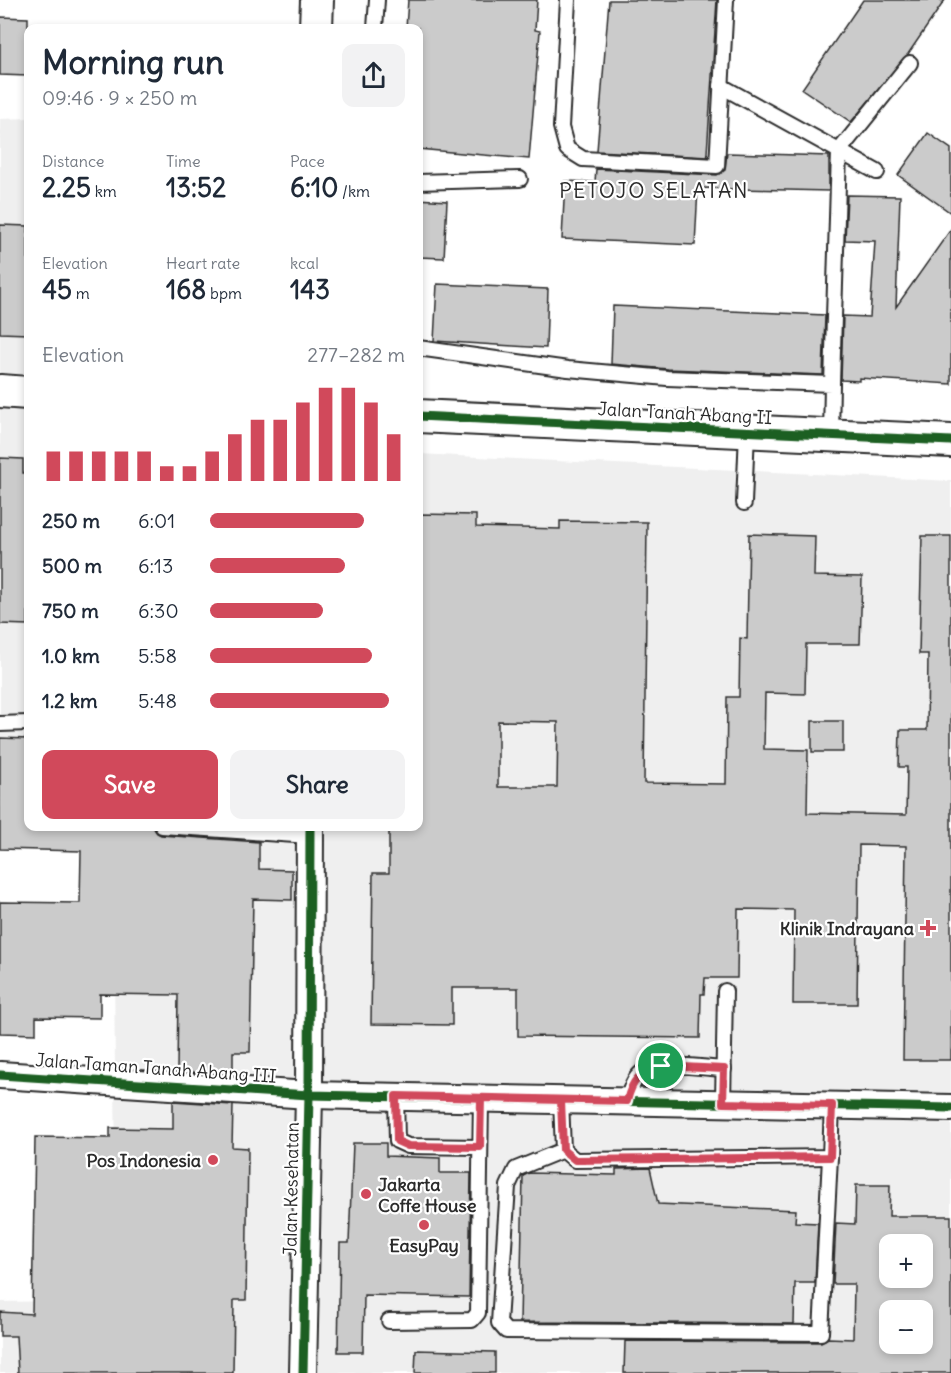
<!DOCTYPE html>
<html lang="en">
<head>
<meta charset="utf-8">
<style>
  :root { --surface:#fff; --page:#f2f2f3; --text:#1f2937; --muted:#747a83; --accent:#d1495b }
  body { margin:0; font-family:Delius,sans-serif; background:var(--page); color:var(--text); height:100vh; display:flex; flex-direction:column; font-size:22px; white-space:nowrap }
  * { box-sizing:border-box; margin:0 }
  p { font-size:20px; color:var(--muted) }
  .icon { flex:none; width:33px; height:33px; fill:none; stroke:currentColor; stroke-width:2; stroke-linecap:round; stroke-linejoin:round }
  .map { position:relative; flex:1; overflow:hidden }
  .details { position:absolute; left:24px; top:24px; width:399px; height:807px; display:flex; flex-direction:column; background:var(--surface); border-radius:12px; box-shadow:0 3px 9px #0003 }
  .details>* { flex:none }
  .tools { position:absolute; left:879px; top:1234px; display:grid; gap:12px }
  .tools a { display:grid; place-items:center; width:54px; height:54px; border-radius:12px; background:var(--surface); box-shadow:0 3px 9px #0003; font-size:30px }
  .pin { position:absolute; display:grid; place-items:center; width:51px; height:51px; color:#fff; margin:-26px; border:3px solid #fff; border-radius:50%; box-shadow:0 2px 6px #0007 }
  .round { display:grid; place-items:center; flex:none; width:63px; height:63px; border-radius:12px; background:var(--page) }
  .overview { display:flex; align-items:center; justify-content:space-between; height:102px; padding:0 18px }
  h1 { font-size:33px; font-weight:700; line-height:45px }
  .stats { display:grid; grid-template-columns:repeat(3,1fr); gap:9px; height:102px; padding:6px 18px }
  .stats div { display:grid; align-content:center }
  .stats b { font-size:26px; font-weight:700 }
  .stats small { font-size:16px; font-weight:400 }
  .stats p { font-size:16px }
  .chart { height:168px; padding:12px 18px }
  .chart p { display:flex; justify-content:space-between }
  .chart svg { width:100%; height:108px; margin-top:6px; stroke:var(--accent); stroke-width:6 }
  .button { display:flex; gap:12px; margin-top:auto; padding:12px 18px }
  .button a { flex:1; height:69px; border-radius:12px; background:var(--accent); color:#fff; font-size:24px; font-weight:700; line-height:69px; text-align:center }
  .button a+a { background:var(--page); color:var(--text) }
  ul { padding:0 18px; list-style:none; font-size:20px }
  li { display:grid; grid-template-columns:96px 72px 1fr; align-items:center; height:45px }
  li i { height:15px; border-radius:8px; background:var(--accent) }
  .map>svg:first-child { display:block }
  .built { fill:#efefef; fill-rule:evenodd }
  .building { fill:#cbcbcb; stroke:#2b2b2b; stroke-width:1.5; fill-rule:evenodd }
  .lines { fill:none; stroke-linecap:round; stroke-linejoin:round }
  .service-casing { stroke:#2b2b2b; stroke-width:18 }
  .minor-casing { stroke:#2b2b2b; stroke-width:30 }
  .tertiary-casing { stroke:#2b2b2b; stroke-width:36 }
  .service { stroke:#fff; stroke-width:14 }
  .minor { stroke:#fff; stroke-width:26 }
  .tertiary { stroke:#fff; stroke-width:32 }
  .cycleway-casing { stroke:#fff; stroke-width:13 }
  .cycleway { stroke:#1b5e20; stroke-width:9 }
  .route-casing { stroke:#fff; stroke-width:12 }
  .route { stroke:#d1495b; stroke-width:8 }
  .poi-dot { fill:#d1495b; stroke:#fff; stroke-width:2 }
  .labels { text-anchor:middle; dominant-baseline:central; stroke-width:4.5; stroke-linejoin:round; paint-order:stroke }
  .street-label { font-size:18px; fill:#2b2b2b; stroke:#fff }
  .poi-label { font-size:18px; font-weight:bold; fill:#2b2b2b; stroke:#fff; text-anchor:end }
  .quarter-label { font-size:21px; letter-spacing:1.5px; fill:#2b2b2b; stroke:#fff }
</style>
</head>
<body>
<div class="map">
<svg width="951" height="1373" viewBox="0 0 951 1373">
  <rect width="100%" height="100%" fill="#fff"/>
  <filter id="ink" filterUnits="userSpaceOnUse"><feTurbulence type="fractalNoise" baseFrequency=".0167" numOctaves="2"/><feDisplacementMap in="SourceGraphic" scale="12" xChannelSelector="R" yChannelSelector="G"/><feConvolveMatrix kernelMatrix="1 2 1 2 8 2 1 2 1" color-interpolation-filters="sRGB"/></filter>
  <g filter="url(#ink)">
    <!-- built -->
    <path class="built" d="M 28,118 L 28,826 L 418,826 L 419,454 L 951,481 L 951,1373 L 0,1373 L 0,1302 L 117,1300 L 113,847 L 0,839 L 0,119 ZM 890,1245 L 922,1245 L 922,1278 L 890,1278 ZM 890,1311 L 922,1311 L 922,1344 L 890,1344 Z"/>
    <!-- building -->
    <g class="building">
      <path d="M 408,0 L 537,0 L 535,30 L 540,31 L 529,159 L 418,149 L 418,28 L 406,28 Z"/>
      <path d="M 609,0 L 717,0 L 707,153 L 708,157 L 597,151 Z"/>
      <path d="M 863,0 L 945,0 L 908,54 L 851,122 L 802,89 Z"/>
      <path d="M 0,17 L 28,18 L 28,76 L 0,75 Z"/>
      <path d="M 928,133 L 951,149 L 951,213 L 898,175 Z"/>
      <path d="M 727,153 L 829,156 L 829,191 L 698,188 L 695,245 L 562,239 L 565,181 L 595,182 L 596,169 L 717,175 L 725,170 Z"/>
      <path d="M 847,195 L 900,196 L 896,307 L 951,229 L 951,384 L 859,378 L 859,381 L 841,380 L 843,316 L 870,317 L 875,241 L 845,240 Z"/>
      <path d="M 418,199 L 447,201 L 444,258 L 418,257 Z"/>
      <path d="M 0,225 L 28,226 L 28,334 L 0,333 Z"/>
      <path d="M 437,284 L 548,289 L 546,348 L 434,341 Z"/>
      <path d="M 613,306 L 825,315 L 823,375 L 668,369 L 611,364 Z"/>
      <path d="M 0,458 L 23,459 L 23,473 L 28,473 L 28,625 L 0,624 Z"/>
      <path d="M 418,514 L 476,515 L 476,527 L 560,529 L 560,521 L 647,522 L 644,783 L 726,784 L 727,697 L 739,697 L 740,638 L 747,639 L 749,534 L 815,536 L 814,576 L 862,577 L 860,644 L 806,644 L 805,694 L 765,693 L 764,749 L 808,750 L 807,813 L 906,815 L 907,767 L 899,767 L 900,730 L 927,730 L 928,654 L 919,654 L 922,536 L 951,536 L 951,1060 L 903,1060 L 906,846 L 859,845 L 857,1004 L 793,1004 L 794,910 L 738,909 L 737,978 L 705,978 L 704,994 L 701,994 L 700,1038 L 518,1036 L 518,988 L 452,988 L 452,1025 L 371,1024 L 373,873 L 389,873 L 389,826 L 418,826 ZM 498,721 L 558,722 L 557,787 L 498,787 Z"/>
      <rect x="812" y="721" width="31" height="31"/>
      <path d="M 0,738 L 28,739 L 28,826 L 153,826 L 157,833 L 161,835 L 259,842 L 259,869 L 292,870 L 292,900 L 253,899 L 250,1052 L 233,1052 L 233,1075 L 177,1071 L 178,995 L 100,994 L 100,1018 L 36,1017 L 36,1034 L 0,1033 L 0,902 L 80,903 L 81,851 L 0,849 Z"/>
      <path d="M 173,1101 L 233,1105 L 232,1147 L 248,1148 L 246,1300 L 234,1300 L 233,1373 L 18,1373 L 16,1336 L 0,1336 L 0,1312 L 32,1314 L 35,1137 L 110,1138 L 110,1128 L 173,1129 Z"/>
      <path d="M 353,1143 L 386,1143 L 386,1156 L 440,1158 L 440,1173 L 471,1173 L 469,1297 L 364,1295 L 363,1352 L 338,1352 L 340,1243 L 349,1243 Z"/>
      <path d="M 650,1168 L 658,1204 L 796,1210 L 795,1222 L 818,1223 L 815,1283 L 795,1283 L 794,1324 L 520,1322 L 523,1176 L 529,1173 L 616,1175 L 616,1169 Z"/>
      <path d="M 856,1185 L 890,1185 L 889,1216 L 951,1216 L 951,1373 L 624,1373 L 625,1341 L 821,1342 L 828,1338 L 853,1339 L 854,1284 L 833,1284 L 836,1223 L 855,1224 ZM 890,1245 L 922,1245 L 922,1278 L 890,1278 ZM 890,1311 L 922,1311 L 922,1344 L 890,1344 Z"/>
      <path d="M 416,1350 L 495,1352 L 495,1373 L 415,1373 Z"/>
    </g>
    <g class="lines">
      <defs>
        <g id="service">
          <path d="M 568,0 L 561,127 L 567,149 L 583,159 L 717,166 L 726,0"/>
          <path d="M 375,28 L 377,0"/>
          <path d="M 721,86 L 877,172"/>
          <path d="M 418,182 L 520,179"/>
          <path d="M 418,348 L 568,369 L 667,378 L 832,384 L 831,436"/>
          <path d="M 832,384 L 839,151 L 910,63"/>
          <path d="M 744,503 L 747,432"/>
          <path d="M 0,724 L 28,723"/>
          <path d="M 162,826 L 310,836"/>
          <path d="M 396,1097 L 397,1141 L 408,1146 L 480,1147"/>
          <path d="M 561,1100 L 563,1150 L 575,1160 L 830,1157 L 832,1105"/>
          <path d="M 627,1101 C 630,1091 633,1079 642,1072 C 658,1060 704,1068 724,1069"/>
          <path d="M 723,1103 L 725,991"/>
          <path d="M 563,1150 L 516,1169 L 508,1186 L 499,1323 L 506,1331 L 821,1333 L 830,1157"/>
          <path d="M 389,1321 L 472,1320 L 478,1313 L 481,1099"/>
        </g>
        <g id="minor">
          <path d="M 0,1075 L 309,1095 L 951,1108"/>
          <path d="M 303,1373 L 309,1095 L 310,826"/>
        </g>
        <g id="tertiary">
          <path d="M 316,28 L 317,0"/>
          <path d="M 0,391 L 28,393"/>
          <path d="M 418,416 L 951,441"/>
        </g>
      </defs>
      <!-- service casing -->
      <use href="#service" class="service-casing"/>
      <!-- minor casing -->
      <use href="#minor" class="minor-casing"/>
      <!-- tertiary casing -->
      <use href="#tertiary" class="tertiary-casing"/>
      <!-- service -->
      <use href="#service" class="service"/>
      <!-- minor -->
      <use href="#minor" class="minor"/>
      <!-- tertiary -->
      <use href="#tertiary" class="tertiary"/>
      <defs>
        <g id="cycleway">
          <path d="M 418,416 L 951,441"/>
          <path d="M 0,1075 L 309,1095 L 951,1108"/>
          <path d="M 303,1373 L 309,1095 L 310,826"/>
        </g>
      </defs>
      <!-- cycleway casing -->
      <use href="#cycleway" class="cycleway-casing"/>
      <!-- cycleway -->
      <use href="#cycleway" class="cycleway"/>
    </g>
  </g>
  <g class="lines" filter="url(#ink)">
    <defs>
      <path id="route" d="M 661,1066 C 640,1072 632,1080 627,1101 L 396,1096 L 397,1141 L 408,1146 L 480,1147 L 481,1098 L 561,1100 L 563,1150 L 575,1160 L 830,1157 L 832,1105 L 723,1103 L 724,1069 L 661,1066"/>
    </defs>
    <!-- route casing -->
    <use href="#route" class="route-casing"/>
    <!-- route -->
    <use href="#route" class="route"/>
  </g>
  <!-- markers -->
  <g class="poi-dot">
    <path d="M925 919h6v6h6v6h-6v6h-6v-6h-6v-6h6z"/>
    <circle cx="213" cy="1160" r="6"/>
    <circle cx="366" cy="1194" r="6"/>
    <circle cx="424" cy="1225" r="6"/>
  </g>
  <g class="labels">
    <!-- street labels -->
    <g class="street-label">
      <text transform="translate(685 413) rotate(3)">Jalan Tanah Abang II</text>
      <text transform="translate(156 1068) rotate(4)">Jalan Taman Tanah Abang III</text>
      <text transform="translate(291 1189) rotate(-89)">Jalan Kesehatan</text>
    </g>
    <!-- poi labels -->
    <g class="poi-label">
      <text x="914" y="928">Klinik Indrayana</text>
      <text x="201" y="1160">Pos Indonesia</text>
      <text x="378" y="1184" text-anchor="start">Jakarta<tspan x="378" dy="21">Coffe House</tspan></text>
      <text x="424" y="1245" text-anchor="middle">EasyPay</text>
    </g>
    <!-- quarter labels -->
    <g class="quarter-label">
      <text x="654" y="190">PETOJO SELATAN</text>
    </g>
  </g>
</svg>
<div class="tools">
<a>+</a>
<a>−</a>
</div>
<div class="pin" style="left:661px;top:1066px;background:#1e9e55"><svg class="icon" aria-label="arrive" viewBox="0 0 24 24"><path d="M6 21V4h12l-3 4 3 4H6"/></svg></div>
<section class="details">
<div class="overview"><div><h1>Morning run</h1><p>09:46 · 9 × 250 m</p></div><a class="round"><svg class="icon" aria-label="share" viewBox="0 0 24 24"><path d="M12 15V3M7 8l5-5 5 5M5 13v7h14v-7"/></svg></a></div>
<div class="stats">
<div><p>Distance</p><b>2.25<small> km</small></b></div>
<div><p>Time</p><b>13:52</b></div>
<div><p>Pace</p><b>6:10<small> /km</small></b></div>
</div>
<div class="stats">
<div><p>Elevation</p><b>45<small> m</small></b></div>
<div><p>Heart rate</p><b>168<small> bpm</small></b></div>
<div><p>kcal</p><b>143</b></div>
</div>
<div class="chart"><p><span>Elevation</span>277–282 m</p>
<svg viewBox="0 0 160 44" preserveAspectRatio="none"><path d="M5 44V32M15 44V32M25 44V32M35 44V32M45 44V32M55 44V38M65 44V38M75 44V32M85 44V25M95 44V19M105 44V19M115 44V12M125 44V6M135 44V6M145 44V12M155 44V25"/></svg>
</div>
<ul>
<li><b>250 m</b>6:01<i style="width:79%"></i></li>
<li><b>500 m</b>6:13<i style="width:69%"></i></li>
<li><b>750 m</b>6:30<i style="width:58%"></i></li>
<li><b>1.0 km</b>5:58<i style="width:83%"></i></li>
<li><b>1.2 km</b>5:48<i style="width:92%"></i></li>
</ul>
<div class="button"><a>Save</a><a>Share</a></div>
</section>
</div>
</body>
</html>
